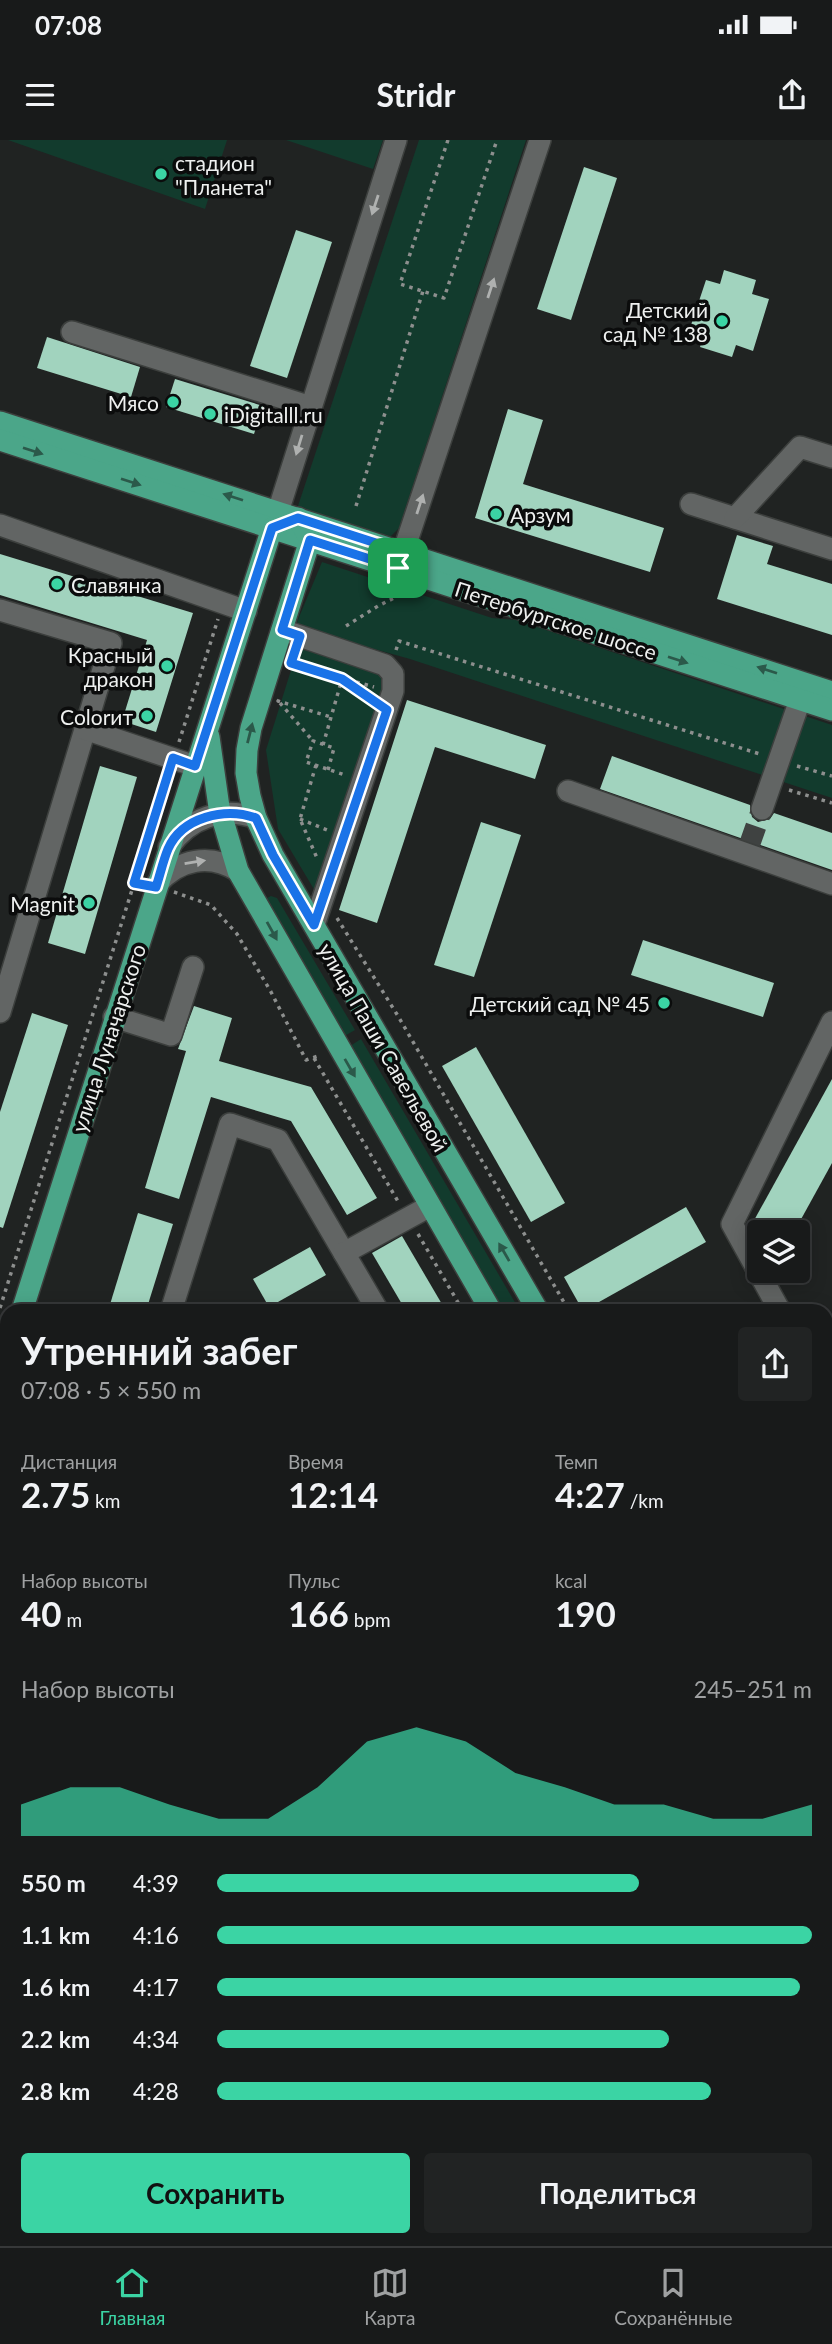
<!DOCTYPE html>
<html lang="ru">
<head>
<meta charset="utf-8">
<style>
  :root { --surface:#181a1a; --page:#212323; --text:#f1f3f6; --muted:#9fa1a2; --line:#363839; --accent:#3bd4a4 }
  body { margin:0; font-family:Lato,sans-serif; background:var(--page); color:var(--text); height:100vh; display:flex; flex-direction:column; font-size:26px; white-space:nowrap }
  * { box-sizing:border-box; margin:0 }
  p { font-size:23px; color:var(--muted) }
  .icon { flex:none; width:38px; height:38px; fill:none; stroke:currentColor; stroke-width:2; stroke-linecap:round; stroke-linejoin:round }
  .map { position:relative; flex:1; overflow:hidden }
  .side { position:absolute; left:0px; top:1164px; width:833px; height:943px; display:flex; flex-direction:column; background:var(--surface); border-radius:21px 21px 0 0; box-shadow:0 4px 18px #0003,0 0 0 2px var(--line) }
  .side>* { flex:none }
  .buttons { position:absolute; left:747px; top:1080px; display:grid; gap:14px }
  .buttons a { display:grid; place-items:center; width:63px; height:63px; border-radius:7px; background:var(--surface); box-shadow:0 4px 18px #0003,0 0 0 2px var(--line); font-size:35px }
  .pin { position:absolute; display:grid; place-items:center; width:60px; height:60px; color:#fff; margin:-30px; border-radius:14px; box-shadow:0 4px 10px #0006 }
  .round { display:grid; place-items:center; flex:none; width:74px; height:74px; border-radius:7px; background:var(--page) }
  .headline { display:flex; align-items:center; justify-content:space-between; height:119px; padding:0 21px }
  h1 { font-size:38px; font-weight:700; line-height:52px }
  .figures { display:grid; grid-template-columns:repeat(3,1fr); gap:10px; height:119px; padding:7px 21px }
  .figures div { display:grid; align-content:center }
  .figures b { font-size:35px; font-weight:700 }
  .figures small { font-size:19px; font-weight:400 }
  .figures p { font-size:19px }
  .chart { height:196px; padding:14px 21px }
  .chart p { display:flex; justify-content:space-between }
  .chart svg { width:100%; height:126px; margin-top:7px; fill:var(--accent); opacity:.7 }
  .action { display:flex; gap:14px; margin-top:auto; padding:14px 21px }
  .action a { flex:1; height:80px; border-radius:7px; background:var(--accent); color:#111; font-size:28px; font-weight:700; line-height:80px; text-align:center }
  .action a+a { background:var(--page); color:var(--text) }
  ul { padding:0 21px; list-style:none; font-size:23px }
  li { display:grid; grid-template-columns:112px 84px 1fr; align-items:center; height:52px }
  li i { height:18px; border-radius:9px; background:var(--accent) }
  .status { display:flex; justify-content:space-between; align-items:center; height:49px; padding:0 35px; background:var(--surface); direction:ltr }
  .status svg { height:19px; fill:currentColor }
  header { display:flex; justify-content:space-between; align-items:center; height:91px; padding:0 21px; background:var(--surface); font-size:32px; font-weight:700 }
  .dock { display:flex; justify-content:space-around; align-items:center; height:98px; border-top:2px solid var(--line); background:var(--surface); font-size:19px; color:var(--muted) }
  .dock a { display:grid; justify-items:center; gap:4px }
  .dock .on { color:var(--accent) }
  .map>svg:first-child { display:block }
  .green { fill:#123b2d }
  .building { fill:#a1d3be }
  .lines { fill:none; stroke-linecap:round; stroke-linejoin:round }
  .minor-tunnel { stroke:#3f4241; stroke-width:21; stroke-dasharray:21 10; stroke-linecap:butt }
  .minor-casing { stroke:#3c3f3d; stroke-width:24 }
  .major-casing { stroke:#3c3f3d; stroke-width:24 }
  .path { stroke:#8d8f8e; stroke-width:3.5; stroke-dasharray:3.5 5; stroke-linecap:butt }
  .minor { stroke:#626564; stroke-width:21 }
  .major { stroke:#4ba689; stroke-width:21 }
  .rail-casing { stroke:#bcbfbe; stroke-width:8 }
  .rail { stroke:#0b0c0c; stroke-width:5; stroke-dasharray:16; stroke-linecap:butt }
  .oneway { fill:#afb1b0 }
  .oneway2 { fill:#2b594a }
  .route-casing { stroke:#fff; stroke-width:14 }
  .route { stroke:#1a73e8; stroke-width:9 }
  .poi-dot { fill:#3bd4a4; stroke:#0b0c0c; stroke-width:2.5 }
  .labels { text-anchor:middle; dominant-baseline:central; stroke-width:7; stroke-linejoin:round; paint-order:stroke }
  .poi-label { font-size:21px; fill:#eef0ef; stroke:#0b0c0c; text-anchor:end }
  .street-label { font-size:21px; fill:#eef0ef; stroke:#0b0c0c }
</style>
</head>
<body>
<div class="status"><b>07:08</b><svg viewBox="0 0 49 12"><path d="M0 12V9h3v3zM5 12V6h3v6zM10 12V3h3v9zM15 12V0h3v12zM26 1h20v11H26zM47 4h2v5h-2z"/></svg></div>
<header><svg class="icon" aria-label="menu" viewBox="0 0 24 24"><path d="M4 6h16M4 12h16M4 18h16"/></svg>Stridr<svg class="icon" aria-label="share" viewBox="0 0 24 24"><path d="M12 15V3M7 8l5-5 5 5M5 13v7h14v-7"/></svg></header>
<div class="map">
<svg width="832" height="2106" viewBox="0 0 832 2106">
  <rect width="100%" height="100%" fill="#202322"/>
  <!-- green -->
  <g class="green">
    <path d="M 8,0 L 227,0 L 205,69 Z"/>
    <path d="M 286,0 L 383,0 L 373,29 Z"/>
    <path d="M 419,0 L 526,0 L 399,388 L 391,396 L 381,399 L 297,369 Z"/>
    <path d="M 322,422 L 492,478 L 516,480 L 832,585 L 832,658 L 410,519 L 303,489 L 297,482 Z"/>
    <path d="M 298,508 L 382,532 L 385,539 L 318,756 L 278,689 L 266,610 Z"/>
    <path d="M 271,756 L 277,758 L 355,890 L 341,898 L 265,759 Z"/>
    <path d="M 361,899 L 520,1171 L 501,1171 L 347,908 Z"/>
    <path d="M 247,2100 L 554,2100 L 573,2106 L 243,2106 Z"/>
  </g>
  <!-- building -->
  <g class="building">
    <path d="M 584,27 L 617,38 L 571,180 L 537,169 Z"/>
    <path d="M 296,90 L 332,102 L 287,238 L 250,226 Z"/>
    <path d="M 724,130 L 756,140 L 752,154 L 769,159 L 753,211 L 736,205 L 732,217 L 700,207 L 704,195 L 689,191 L 706,140 L 720,144 Z"/>
    <path d="M 47,197 L 140,227 L 131,257 L 37,228 Z"/>
    <path d="M 175,239 L 263,266 L 254,294 L 166,267 Z"/>
    <path d="M 508,269 L 543,280 L 523,344 L 664,388 L 650,432 L 475,378 Z"/>
    <path d="M 737,395 L 773,406 L 767,424 L 832,444 L 832,495 L 717,459 Z"/>
    <path d="M 0,414 L 193,473 L 156,592 L 122,581 L 147,500 L 0,455 Z"/>
    <path d="M 407,560 L 546,605 L 535,639 L 435,607 L 377,783 L 339,770 Z"/>
    <path d="M 612,616 L 750,665 L 752,677 L 758,682 L 770,679 L 774,673 L 832,693 L 832,730 L 600,649 Z"/>
    <path d="M 100,626 L 137,637 L 85,814 L 48,803 Z"/>
    <path d="M 481,682 L 521,695 L 474,837 L 434,825 Z"/>
    <path d="M 643,800 L 774,843 L 763,877 L 631,835 Z"/>
    <path d="M 194,866 L 232,878 L 219,921 L 311,947 L 377,1058 L 347,1075 L 291,981 L 211,957 L 179,1059 L 145,1048 L 186,911 L 178,909 Z"/>
    <path d="M 32,873 L 68,885 L 3,1088 L 0,1087 L 0,972 Z"/>
    <path d="M 476,907 L 565,1063 L 531,1082 L 442,926 Z"/>
    <path d="M 832,939 L 832,1023 L 794,1092 L 766,1092 L 752,1084 Z"/>
    <path d="M 686,1067 L 706,1102 L 583,1171 L 564,1137 Z"/>
    <path d="M 138,1073 L 173,1084 L 146,1171 L 108,1171 Z"/>
    <path d="M 402,1096 L 446,1171 L 406,1171 L 372,1113 Z"/>
    <path d="M 310,1107 L 326,1135 L 269,1167 L 253,1139 Z"/>
  </g>
  <g class="lines">
    <!-- minor-tunnel -->
    <path class="minor-tunnel" d="M 749,706 L 762,669"/>
    <defs>
      <g id="minor">
        <path d="M 72,192 L 311,267"/>
        <path d="M 691,364 L 832,409"/>
        <path d="M 278,372 L 396,0"/>
        <path d="M 735,378 L 800,307 L 832,317"/>
        <path d="M 0,385 L 246,471"/>
        <path d="M 398,428 L 540,0"/>
        <path d="M 0,470 L 111,503 L 0,872"/>
        <path d="M 282,490 L 385,525 L 393,534 L 393,551 L 314,785"/>
        <path d="M 85,589 L 195,626"/>
        <path d="M 568,651 L 832,744"/>
        <path d="M 762,669 L 800,560"/>
        <path d="M 169,707 C 189,678 222,666 256,678"/>
        <path d="M 157,744 C 179,719 210,713 238,731"/>
        <path d="M 114,877 L 171,895 L 193,827"/>
        <path d="M 171,1171 L 230,984 L 278,1000 L 344,1113"/>
        <path d="M 378,1171 L 344,1113 L 430,1066"/>
        <path d="M 780,1171 L 732,1084 L 832,882"/>
        <path d="M 0,1264 L 7,1266"/>
        <path d="M 0,1335 L 7,1337"/>
        <path d="M 0,1427 L 7,1405"/>
        <path d="M 0,1511 L 7,1513"/>
        <path d="M 0,1718 L 7,1696"/>
        <path d="M 826,1854 L 832,1850"/>
        <path d="M 0,1869 L 7,1872"/>
        <path d="M 826,1979 L 832,1976"/>
        <path d="M 0,2001 L 7,2003"/>
        <path d="M 675,2100 L 693,2106"/>
      </g>
      <g id="major">
        <path d="M 0,282 L 832,552"/>
        <path d="M 0,300 L 832,570"/>
        <path d="M 298,378 L 310,400 L 251,588 L 247,610 L 246,633 L 250,656 L 256,678 L 273,715 L 538,1171"/>
        <path d="M 209,597 L 219,667 L 238,731 L 491,1171"/>
        <path d="M 22,1171 L 272,388"/>
        <path d="M 0,1239 L 7,1217"/>
        <path d="M 826,1664 L 832,1674"/>
        <path d="M 826,1746 L 832,1756"/>
      </g>
    </defs>
    <!-- minor casing -->
    <use href="#minor" class="minor-casing"/>
    <!-- major casing -->
    <use href="#major" class="major-casing"/>
    <!-- path -->
    <g class="path">
      <path d="M 448,0 L 400,144 L 444,158 L 497,0"/>
      <path d="M 356,366 L 423,151"/>
      <path d="M 346,486 L 378,466 L 408,451"/>
      <path d="M 396,510 L 399,501 L 763,615"/>
      <path d="M 291,523 L 374,547"/>
      <path d="M 279,560 L 278,561 L 331,577"/>
      <path d="M 280,563 L 313,601"/>
      <path d="M 179,602 L 218,479"/>
      <path d="M 323,605 L 342,539 L 370,558"/>
      <path d="M 316,625 L 300,679 L 317,718"/>
      <path d="M 797,626 L 832,636"/>
      <path d="M 328,630 L 334,608 L 313,601 L 306,622 L 345,635"/>
      <path d="M 789,650 L 832,663"/>
      <path d="M 300,679 L 327,690"/>
      <path d="M 174,752 L 211,765 L 237,794 L 271,852 L 306,920 L 321,915"/>
      <path d="M 337,778 L 398,876 L 569,1171"/>
      <path d="M 314,918 L 399,1063"/>
      <path d="M 418,1094 L 463,1171"/>
      <path d="M 0,1168 L 168,636"/>
      <path d="M 826,1609 L 832,1620"/>
      <path d="M 826,1796 L 832,1806"/>
      <path d="M 419,2100 L 430,2106"/>
      <path d="M 465,2100 L 466,2106"/>
      <path d="M 258,2106 L 262,2100"/>
    </g>
    <!-- minor -->
    <use href="#minor" class="minor"/>
    <!-- major -->
    <use href="#major" class="major"/>
    <defs>
      <g id="rail">
        <path d="M 0,1916 L 7,1918"/>
        <path d="M 576,2100 L 595,2106"/>
      </g>
    </defs>
    <!-- rail casing -->
    <use href="#rail" class="rail-casing"/>
    <!-- rail -->
    <use href="#rail" class="rail"/>
  </g>
  <!-- one-way arrows -->
  <defs><path id="oneway-solid" d="M-6-.8H1V-3.2L6.5 0L1 3.2V.8H-6Z" transform="scale(1.75)"/></defs>
  <g class="oneway">
    <use href="#oneway-solid" transform="translate(375 65) rotate(108)"/>
    <use href="#oneway-solid" transform="translate(491 148) rotate(-72)"/>
    <use href="#oneway-solid" transform="translate(299 305) rotate(107)"/>
    <use href="#oneway-solid" transform="translate(420 364) rotate(-72)"/>
    <use href="#oneway-solid" transform="translate(195 722) rotate(-9)"/>
  </g>
  <g class="oneway2">
    <use href="#oneway-solid" transform="translate(33 311) rotate(18)"/>
    <use href="#oneway-solid" transform="translate(131 342) rotate(18)"/>
    <use href="#oneway-solid" transform="translate(233 357) rotate(-162)"/>
    <use href="#oneway-solid" transform="translate(678 520) rotate(18)"/>
    <use href="#oneway-solid" transform="translate(767 530) rotate(-162)"/>
    <use href="#oneway-solid" transform="translate(250 593) rotate(-76)"/>
    <use href="#oneway-solid" transform="translate(272 791) rotate(61)"/>
    <use href="#oneway-solid" transform="translate(350 928) rotate(60)"/>
    <use href="#oneway-solid" transform="translate(504 1112) rotate(-120)"/>
  </g>
  <g class="lines">
    <defs>
      <path id="route" d="M 298,378 L 404,412 L 398,428 L 310,400 L 282,490 L 300,496 L 291,523 L 342,539 L 387,570 L 314,785 L 273,715 L 256,678 C 225,667 182,677 168,709 C 163,721 160,735 156,747 L 134,743 L 173,618 L 195,626 L 272,388 Z"/>
    </defs>
    <!-- route casing -->
    <use href="#route" class="route-casing"/>
    <!-- route -->
    <use href="#route" class="route"/>
  </g>
  <!-- markers -->
  <g class="poi-dot">
    <circle cx="161" cy="34" r="7"/>
    <circle cx="722" cy="181" r="7"/>
    <circle cx="173" cy="262" r="7"/>
    <circle cx="210" cy="274" r="7"/>
    <circle cx="496" cy="374" r="7"/>
    <circle cx="57" cy="444" r="7"/>
    <circle cx="167" cy="526" r="7"/>
    <circle cx="147" cy="576" r="7"/>
    <circle cx="89" cy="763" r="7"/>
    <circle cx="664" cy="863" r="7"/>
  </g>
  <g class="labels">
    <!-- poi labels -->
    <g class="poi-label">
      <text x="175" y="22" text-anchor="start">стадион<tspan x="175" dy="24">"Планета"</tspan></text>
      <text x="708" y="169">Детский<tspan x="708" dy="24">сад № 138</tspan></text>
      <text x="159" y="262">Мясо</text>
      <text x="224" y="274" text-anchor="start">iDigitalll.ru</text>
      <text x="510" y="374" text-anchor="start">Арзум</text>
      <text x="71" y="444" text-anchor="start">Славянка</text>
      <text x="153" y="514">Красный<tspan x="153" dy="24">дракон</tspan></text>
      <text x="133" y="576">Colorит</text>
      <text x="75" y="763">Magnit</text>
      <text x="650" y="863">Детский сад № 45</text>
    </g>
    <!-- street labels -->
    <g class="street-label">
      <text transform="translate(556 480) rotate(18)">Петербургское шоссе</text>
      <text transform="translate(108 898) rotate(-72)">улица Луначарского</text>
      <text transform="translate(384 907) rotate(60)">улица Паши Савельевой</text>
    </g>
  </g>
</svg>
<div class="buttons">
<a><svg class="icon" aria-label="layers" viewBox="0 0 24 24"><path d="M12 4l9 5-9 5-9-5zM3 14l9 5 9-5"/></svg></a>
</div>
<div class="pin" style="left:398px;top:428px;background:#1e9e55"><svg class="icon" aria-label="arrive" viewBox="0 0 24 24"><path d="M6 21V4h12l-3 4 3 4H6"/></svg></div>
<section class="side">
<div class="headline"><div><h1>Утренний забег</h1><p>07:08 · 5 × 550 m</p></div><a class="round"><svg class="icon" aria-label="share" viewBox="0 0 24 24"><path d="M12 15V3M7 8l5-5 5 5M5 13v7h14v-7"/></svg></a></div>
<div class="figures">
<div><p>Дистанция</p><b>2.75<small> km</small></b></div>
<div><p>Время</p><b>12:14</b></div>
<div><p>Темп</p><b>4:27<small> /km</small></b></div>
</div>
<div class="figures">
<div><p>Набор высоты</p><b>40<small> m</small></b></div>
<div><p>Пульс</p><b>166<small> bpm</small></b></div>
<div><p>kcal</p><b>190</b></div>
</div>
<div class="chart"><p><span>Набор высоты</span>245–251 m</p>
<svg viewBox="0 0 160 44" preserveAspectRatio="none"><path d="M0 44V33L10 27L20 27L30 33L40 38L50 38L60 27L70 11L80 6L90 11L100 22L110 27L120 33L130 33L140 38L150 38L160 33V44z"/></svg>
</div>
<ul>
<li><b>550 m</b>4:39<i style="width:71%"></i></li>
<li><b>1.1 km</b>4:16<i style="width:100%"></i></li>
<li><b>1.6 km</b>4:17<i style="width:98%"></i></li>
<li><b>2.2 km</b>4:34<i style="width:76%"></i></li>
<li><b>2.8 km</b>4:28<i style="width:83%"></i></li>
</ul>
<div class="action"><a>Сохранить</a><a>Поделиться</a></div>
</section>
</div>
<nav class="dock">
<a class="on"><svg class="icon" aria-label="home" viewBox="0 0 24 24"><path d="M3 11l9-7 9 7M6 9v11h12V9"/></svg>Главная</a>
<a><svg class="icon" aria-label="map" viewBox="0 0 24 24"><path d="M3 6l6-2 6 2 6-2v14l-6 2-6-2-6 2zM9 4v14M15 6v14"/></svg>Карта</a>
<a><svg class="icon" aria-label="saved" viewBox="0 0 24 24"><path d="M7 4h10v16l-5-4-5 4z"/></svg>Сохранённые</a>
</nav>
</body>
</html>
